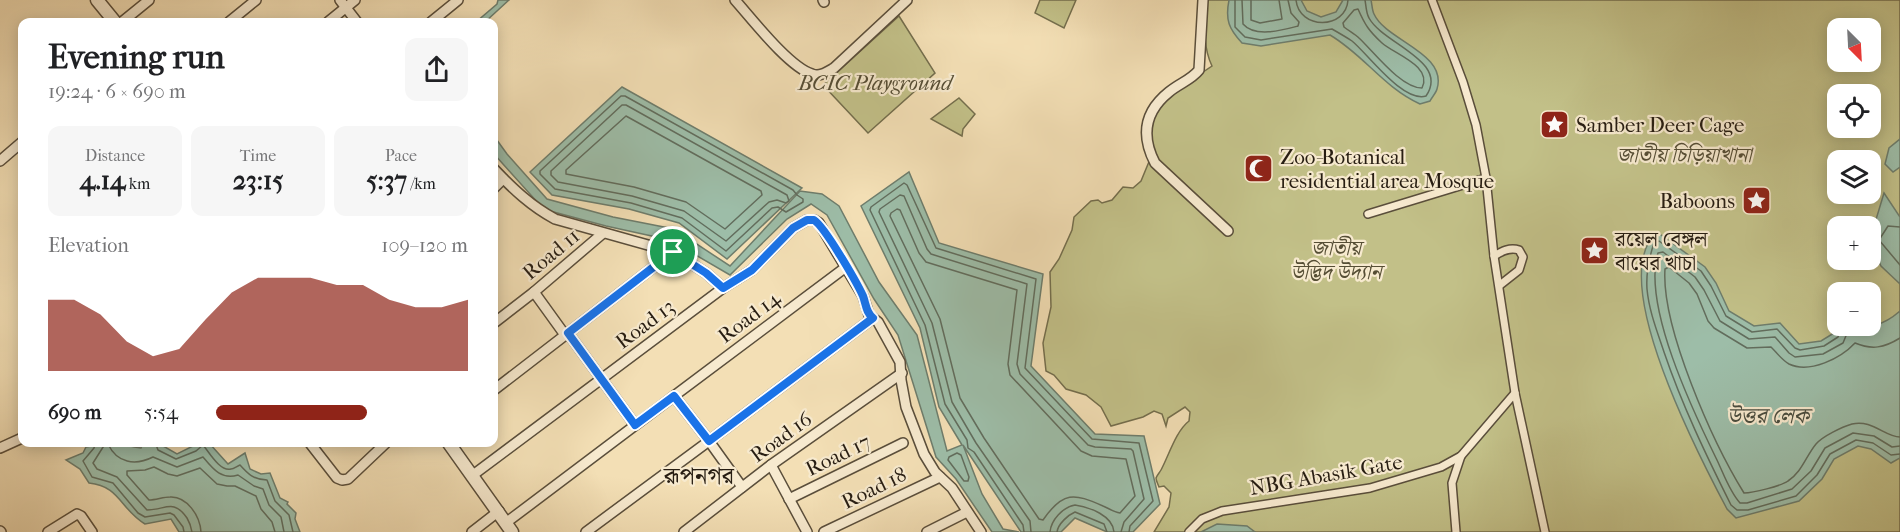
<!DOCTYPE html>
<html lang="en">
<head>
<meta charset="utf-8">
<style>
  :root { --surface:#fff; --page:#f6f6f6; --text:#202124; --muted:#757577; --accent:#8f2418 }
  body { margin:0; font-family:"IM FELL French Canon","Noto Serif Bengali",serif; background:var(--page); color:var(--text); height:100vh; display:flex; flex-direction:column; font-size:22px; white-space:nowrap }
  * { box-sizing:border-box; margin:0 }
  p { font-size:20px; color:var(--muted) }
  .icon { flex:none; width:33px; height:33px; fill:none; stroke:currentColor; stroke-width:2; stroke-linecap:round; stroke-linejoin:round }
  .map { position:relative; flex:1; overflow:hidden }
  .sheet { position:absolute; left:18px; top:18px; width:480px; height:429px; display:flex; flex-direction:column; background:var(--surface); border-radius:12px; box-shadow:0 3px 15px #0003 }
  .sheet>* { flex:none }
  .needle { width:39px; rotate:156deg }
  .buttons { position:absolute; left:1827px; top:18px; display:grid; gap:12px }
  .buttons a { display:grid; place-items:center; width:54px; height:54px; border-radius:12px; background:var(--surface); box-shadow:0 3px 15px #0003; font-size:30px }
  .pin { position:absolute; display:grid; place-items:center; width:51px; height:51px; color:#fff; margin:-26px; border:3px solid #fff; border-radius:50%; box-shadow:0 2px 6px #0007 }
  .round { display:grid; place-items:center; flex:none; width:63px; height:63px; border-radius:12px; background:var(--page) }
  .headline { display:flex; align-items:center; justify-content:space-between; height:102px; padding:0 30px }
  h1 { font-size:33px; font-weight:700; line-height:45px }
  .metrics { display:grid; grid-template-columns:repeat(3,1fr); gap:9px; height:102px; padding:6px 30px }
  .metrics div { display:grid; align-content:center; border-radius:12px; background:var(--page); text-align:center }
  .metrics b { font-size:26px; font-weight:700 }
  .metrics small { font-size:16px; font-weight:400 }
  .metrics p { font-size:16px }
  .chart { height:168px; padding:12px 30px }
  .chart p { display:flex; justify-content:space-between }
  .chart svg { width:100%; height:108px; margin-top:6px; fill:var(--accent); opacity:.7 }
  ul { padding:0 30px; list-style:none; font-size:20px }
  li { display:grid; grid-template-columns:96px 72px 1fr; align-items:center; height:45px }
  li i { height:15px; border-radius:8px; background:var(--accent) }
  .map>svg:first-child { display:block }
  .green { fill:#c2c088; stroke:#746e4d; stroke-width:1.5; fill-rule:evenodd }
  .water { fill:#9dbda8; stroke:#6e7d6c; stroke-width:1.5 }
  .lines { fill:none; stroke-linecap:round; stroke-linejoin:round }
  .shore { stroke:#626d5d; stroke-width:1.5 }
  .pedestrian-casing { stroke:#5a4e3b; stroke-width:10 }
  .minor-casing { stroke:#5a4e3b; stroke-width:12 }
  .tertiary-casing { stroke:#5a4e3b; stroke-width:15 }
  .pedestrian { stroke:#f7eacf; stroke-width:7 }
  .minor { stroke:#f7eacf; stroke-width:9 }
  .tertiary { stroke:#f7eacf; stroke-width:12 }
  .route-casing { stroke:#fff; stroke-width:12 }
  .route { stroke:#1a73e8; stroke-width:8 }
  .labels { text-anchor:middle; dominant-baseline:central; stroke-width:4.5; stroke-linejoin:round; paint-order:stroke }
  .park-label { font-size:21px; font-style:italic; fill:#564e35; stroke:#f7eacf }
  .poi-label { font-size:21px; fill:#271d12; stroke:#f7eacf; text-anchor:start }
  .street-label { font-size:21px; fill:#271d12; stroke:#f7eacf }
  .water-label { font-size:22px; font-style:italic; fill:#4a4d3f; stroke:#f7eacf }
  .quarter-label { font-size:24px; fill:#271d12; stroke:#f7eacf }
</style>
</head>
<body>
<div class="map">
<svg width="1900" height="532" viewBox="0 0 1900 532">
  <rect width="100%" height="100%" fill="#f3dfb5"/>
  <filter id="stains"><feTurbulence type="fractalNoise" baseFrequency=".00333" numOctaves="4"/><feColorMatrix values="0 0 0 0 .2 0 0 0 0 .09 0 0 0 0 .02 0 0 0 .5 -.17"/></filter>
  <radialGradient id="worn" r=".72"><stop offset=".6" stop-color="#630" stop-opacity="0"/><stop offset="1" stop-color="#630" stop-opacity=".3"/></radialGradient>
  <!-- green -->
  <g class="green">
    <path d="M 1040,0 L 1076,0 L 1064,28 L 1035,13 Z"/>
    <path d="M 1206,0 L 1900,0 L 1900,532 L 1154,532 L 1169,507 L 1171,493 L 1164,486 L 1159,487 C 1158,484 1156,481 1156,478 C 1157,475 1160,472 1161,470 C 1169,455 1176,431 1189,421 L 1190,412 L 1185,407 L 1168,418 L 1166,426 L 1162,414 L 1154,411 L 1143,417 L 1111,426 L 1101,407 L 1086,395 L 1066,389 L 1054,375 L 1046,371 L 1043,343 L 1051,307 L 1050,272 L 1059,259 L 1072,230 L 1074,217 L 1091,201 L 1098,200 L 1102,203 L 1112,200 L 1123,187 L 1133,188 L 1141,181 L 1153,152 L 1149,133 L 1156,112 L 1170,94 L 1212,66 C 1202,45 1205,23 1206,0 ZM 1838,28 L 1870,28 L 1870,62 L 1838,62 ZM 1838,94 L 1870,94 L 1870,128 L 1838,128 ZM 1838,160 L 1870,160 L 1870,194 L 1838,194 ZM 1838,226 L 1870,226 L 1870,260 L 1838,260 ZM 1838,292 L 1870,292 L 1870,326 L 1838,326 Z"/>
    <path d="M 899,16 L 935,73 L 868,133 L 823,85 Z"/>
    <path d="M 959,98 L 975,114 L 963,129 L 962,136 L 931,119 Z"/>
  </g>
  <!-- water -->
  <g class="water">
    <path d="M 498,0 L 509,0 L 485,22 L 476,22 L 497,4 Z"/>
    <path d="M 1229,0 L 1301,0 L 1307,11 L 1321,17 L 1336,12 L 1343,0 L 1371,0 C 1372,4 1372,10 1374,14 C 1386,41 1448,53 1437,89 C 1436,93 1432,97 1430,101 L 1420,104 C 1383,87 1364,55 1330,35 L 1261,46 L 1242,43 C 1229,29 1225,20 1229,0 Z"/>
    <path d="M 622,87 L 802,188 L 727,259 L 679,223 L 629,209 L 552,195 L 530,172 Z"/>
    <path d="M 494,136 L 507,154 L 547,199 L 613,217 L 674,229 L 730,266 L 800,191 L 822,194 L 839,206 L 879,282 L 917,335 L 947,451 L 962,445 L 939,407 L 920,328 L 861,206 L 909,172 L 939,243 L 1043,274 L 1031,366 L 1095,434 L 1144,436 L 1160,504 L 1133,532 L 1107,532 L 1075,518 L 1061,532 L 1021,532 L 963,445 L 982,494 L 1003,529 L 1019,532 L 992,532 L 956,479 L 936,457 L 898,335 L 874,299 L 827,215 L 811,204 L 787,219 L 730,275 L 670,240 L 606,226 L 550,211 L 539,204 L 494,154 Z"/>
    <path d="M 1900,139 L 1900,167 L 1893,172 L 1885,164 L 1889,148 Z"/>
    <path d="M 1884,193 L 1900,217 L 1900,284 L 1881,266 L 1876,255 L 1871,257 L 1871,236 Z"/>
    <path d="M 1657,232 L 1705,267 L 1716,283 L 1729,311 L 1754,326 L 1780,323 L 1799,344 L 1821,341 L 1834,333 L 1835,322 L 1837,322 L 1838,326 C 1864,326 1877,331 1900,311 L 1900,458 L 1891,463 L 1871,449 L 1858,446 L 1834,459 L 1822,479 L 1799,501 L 1736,518 L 1727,509 C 1700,458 1605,278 1657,232 Z"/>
    <path d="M 111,442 C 121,442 129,447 141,448 L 143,443 L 146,445 L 158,443 L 177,454 L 199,443 L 209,443 L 228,464 L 245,453 L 250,469 L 261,474 L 270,473 L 280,498 L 288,502 L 287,504 L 296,513 L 295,519 L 300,532 L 179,532 L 171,519 L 145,524 C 120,509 120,486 89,483 L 80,469 L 66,460 L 83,453 L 86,447 Z"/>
    <path d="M 1217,524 L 1247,526 L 1255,532 L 1201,532 Z"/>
  </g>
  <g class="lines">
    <!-- shore -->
    <g class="shore">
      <path d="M 1235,0 L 1235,27 L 1245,37 L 1261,40 L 1332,29 C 1339,33 1346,37 1352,41 C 1368,54 1403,103 1426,96 C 1450,61 1383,44 1369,18 C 1366,13 1366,5 1365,0"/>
      <path d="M 1242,0 L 1243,24 C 1255,38 1283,30 1298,26 L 1299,22 L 1291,13 L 1288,0"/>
      <path d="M 1251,0 L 1251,20 L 1260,23 L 1282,19 L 1279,0"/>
      <path d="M 1296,0 C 1299,30 1346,30 1348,0"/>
      <path d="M 1358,9 C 1365,25 1369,31 1382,43 C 1394,54 1433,66 1422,88 C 1401,88 1374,52 1359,38 C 1355,34 1349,31 1344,27 L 1343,23 L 1354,10 Z"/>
      <path d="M 621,96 L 625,96 L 793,190 L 797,195 L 803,199 L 803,202 L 786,212 L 778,207 L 772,208 L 726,251 L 682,218 L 631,203 L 555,189 L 540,174 L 540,171 Z"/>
      <path d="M 622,105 L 626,105 L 787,195 L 789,201 L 786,203 L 777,200 L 769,202 L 726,241 L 684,211 L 632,196 L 558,182 L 551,175 L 551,171 Z"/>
      <path d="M 626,116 L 761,191 L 762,195 L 725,229 L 686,202 L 634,187 L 566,174 L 566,170 Z"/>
      <path d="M 897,209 L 900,210 L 919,253 L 926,262 L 1017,290 L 1008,364 L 1010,375 L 1081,451 L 1092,456 L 1126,459 L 1135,496 L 1120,513 C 1114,512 1108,508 1103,506 C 1074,493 1063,491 1043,520 L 1039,519 L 984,438 L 960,398 L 940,319 L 890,216 L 891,213 Z"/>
      <path d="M 1900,227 L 1888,226 L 1879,240 L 1900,265"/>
      <path d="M 1842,326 L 1838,337 L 1824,346 L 1800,350 L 1795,348 L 1777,329 L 1752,332 L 1726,316 L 1711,286 L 1701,271 L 1659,241 L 1654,243 C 1649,258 1646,274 1647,289 C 1649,311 1657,331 1664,352 C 1682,405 1706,455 1731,505 L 1737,510 L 1748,510 L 1796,496 L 1817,475 L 1830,454 L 1856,440 L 1873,443 L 1891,455 L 1900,454"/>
      <path d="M 1850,326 L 1843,343 L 1823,354 L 1795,357 L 1789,353 L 1775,337 L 1749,339 L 1720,321 L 1704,290 L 1695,277 L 1663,252 L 1658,253 C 1642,305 1693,411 1716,458 C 1723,472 1729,491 1740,503 L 1747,503 L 1792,489 L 1811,471 L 1825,448 L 1853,433 L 1874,436 L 1892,447 L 1900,446"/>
      <path d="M 1900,338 C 1884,348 1872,350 1855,343 C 1841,358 1810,374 1789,364 C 1782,360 1777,353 1771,347 L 1747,348 L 1714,328 L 1708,321 L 1697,294 L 1689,283 L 1669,267 L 1665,269 C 1661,327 1713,443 1744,493 C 1753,493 1781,486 1788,481 C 1802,472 1806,456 1816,444 C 1823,436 1842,427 1852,424 C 1872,419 1885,437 1900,437"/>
      <path d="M 96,442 L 94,448 L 83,461 L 92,477 L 113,483 L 138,513 L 145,517 L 170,513 L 174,515 L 183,527 L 184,532"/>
      <path d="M 103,442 L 105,444 L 93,463 L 97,469 L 117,477 L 147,510 C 166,510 173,498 187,518 C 190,523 191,526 192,532"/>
      <path d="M 109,442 L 108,444 C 117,463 135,466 153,457 L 177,467 L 203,457 C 213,469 221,480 238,475 L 254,486 L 263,489 L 269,505 L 281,517 L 284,532"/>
      <path d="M 155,442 L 158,450 L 176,459 L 196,451 L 203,445 C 209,452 220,472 231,469 C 234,469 237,466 240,465 C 248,474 254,480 267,480 L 275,501 L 289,515 L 293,532"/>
      <path d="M 957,453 L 961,455 L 969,477 L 968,481 L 964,481 L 948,460 L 949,457 Z"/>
      <path d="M 201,532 C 200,516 187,496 170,497 C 163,497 156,500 149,500 L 127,475 L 127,471 L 145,470 L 154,467 L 168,474 L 177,476 L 200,468 L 217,484 L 227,486 L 235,486 L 256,496 L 261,509 L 272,522 L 275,532"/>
      <path d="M 1024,532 L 1023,525 L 974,452 L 968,448 L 967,440 L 945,404 L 925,325 L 870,210 L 871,207 L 904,183 L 907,185 L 936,248 L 1036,279 L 1025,368 L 1092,439 L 1139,443 L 1153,501 L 1130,526 L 1129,532"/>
      <path d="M 1031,532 L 1030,521 L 976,443 L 952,402 L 932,323 L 879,212 L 880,209 L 900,195 L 904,196 L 927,249 L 931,254 L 1027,284 L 1017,364 L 1020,374 L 1088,445 L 1095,447 L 1131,449 L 1133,451 L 1144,499 L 1124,522 L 1121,532"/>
      <path d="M 1050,532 C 1051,520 1063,507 1075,505 C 1090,507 1113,516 1114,532"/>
      <path d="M 1057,532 C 1058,524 1068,515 1075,512 L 1104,524 L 1107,532"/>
    </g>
    <defs>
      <g id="pedestrian">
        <path d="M 1432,0 L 1463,82 L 1476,125 L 1486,178 L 1494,256 L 1515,393 L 1545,532"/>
        <path d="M 1368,214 L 1486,178"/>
        <path d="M 1494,256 C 1502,251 1510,247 1519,250 L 1523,257 L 1519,270 L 1500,285"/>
        <path d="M 1189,532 L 1202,519 L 1222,511 L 1370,488 L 1441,467 L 1461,456 L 1515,393"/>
        <path d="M 1456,532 L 1452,483 L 1461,456"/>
      </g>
      <g id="minor">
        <path d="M 340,0 L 357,22"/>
        <path d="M 735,0 C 752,19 789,67 812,74 C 820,77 827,72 834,68 L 907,0"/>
        <path d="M 823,0 L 824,2"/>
        <path d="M 1203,0 L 1199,70 C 1191,80 1180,83 1169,92 C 1144,112 1141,136 1155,163 L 1228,231"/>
        <path d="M 122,22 L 149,0"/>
        <path d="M 229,22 L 256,0"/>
        <path d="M 328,22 L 355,0"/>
        <path d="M 431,22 L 458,0"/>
        <path d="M 0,161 L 22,142"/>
        <path d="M 494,169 C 513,189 531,206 555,219 L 673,252 L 706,273 L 723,288 L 752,270 L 793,228 L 807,220 L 814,220 L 819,223 L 863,296 L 869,315 L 878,322 L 900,362 L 901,380 L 906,407 L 924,454 L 935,472 L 952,488 L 981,532"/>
        <path d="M 494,188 L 503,179"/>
        <path d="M 534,292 L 565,335"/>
        <path d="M 494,323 L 534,292 L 602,234"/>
        <path d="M 568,333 L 635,425"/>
        <path d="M 494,390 L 673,252"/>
        <path d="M 674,396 L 846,267"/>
        <path d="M 309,442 L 337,478 L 342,480 L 348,479 L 387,442"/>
        <path d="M 0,448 L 22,438"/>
        <path d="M 771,465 L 807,532"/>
        <path d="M 473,475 L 723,288"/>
        <path d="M 789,499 L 903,443"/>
        <path d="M 507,522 L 674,396 L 709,441 L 873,318"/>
        <path d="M 0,531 L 1,532"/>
        <path d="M 48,532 L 77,514 L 81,516 L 92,532"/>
        <path d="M 472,532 L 499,511"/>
        <path d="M 586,532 L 709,441 L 742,487"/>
        <path d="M 684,532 L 771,465 L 902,373"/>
        <path d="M 824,532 L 940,477"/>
        <path d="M 927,532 L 967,512"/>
      </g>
      <g id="tertiary">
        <path d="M 97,0 L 115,22"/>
        <path d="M 448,442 L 512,532"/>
      </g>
    </defs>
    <!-- pedestrian casing -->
    <use href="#pedestrian" class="pedestrian-casing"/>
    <!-- minor casing -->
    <use href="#minor" class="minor-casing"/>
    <!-- tertiary casing -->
    <use href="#tertiary" class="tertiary-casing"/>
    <!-- pedestrian -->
    <use href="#pedestrian" class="pedestrian"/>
    <!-- minor -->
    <use href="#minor" class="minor"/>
    <!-- tertiary -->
    <use href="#tertiary" class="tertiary"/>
  </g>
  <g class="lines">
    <defs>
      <path id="route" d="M 807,220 L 814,220 C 825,227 857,283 863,296 C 866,304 866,313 873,318 L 709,441 L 674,396 L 635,425 L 568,333 L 673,252 L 706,273 L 723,288 L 752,270 L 793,228 Z"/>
    </defs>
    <!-- route casing -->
    <use href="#route" class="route-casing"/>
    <!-- route -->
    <use href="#route" class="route"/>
  </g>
  <!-- icons -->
  <defs>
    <symbol id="sight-square" viewBox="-11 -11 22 22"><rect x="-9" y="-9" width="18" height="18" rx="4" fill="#8f2418" stroke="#f7eacf"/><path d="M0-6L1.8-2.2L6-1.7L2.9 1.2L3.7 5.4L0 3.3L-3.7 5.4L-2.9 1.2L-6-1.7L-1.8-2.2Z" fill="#fff"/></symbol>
    <symbol id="mosque-square" viewBox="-11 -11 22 22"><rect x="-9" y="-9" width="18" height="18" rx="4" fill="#8f2418" stroke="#f7eacf"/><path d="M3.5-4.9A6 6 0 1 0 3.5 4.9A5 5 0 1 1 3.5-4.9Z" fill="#fff"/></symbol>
  </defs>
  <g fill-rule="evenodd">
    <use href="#sight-square" x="1538" y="108" width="33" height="33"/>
    <use href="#mosque-square" x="1242" y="152" width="33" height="33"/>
    <use href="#sight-square" x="1740" y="184" width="33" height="33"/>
    <use href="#sight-square" x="1578" y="234" width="33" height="33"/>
  </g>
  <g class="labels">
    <!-- park labels -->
    <g class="park-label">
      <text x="875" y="83">BCIC Playground</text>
      <text x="1684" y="155">জাতীয় চিড়িয়াখানা</text>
      <text x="1336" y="248">জাতীয়<tspan x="1336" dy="24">উদ্ভিদ উদ্যান</tspan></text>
    </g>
    <!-- poi labels -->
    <g class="poi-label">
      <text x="1576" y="125">Samber Deer Cage</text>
      <text x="1280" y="157">Zoo-Botanical<tspan x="1280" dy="24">residential area Mosque</tspan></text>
      <text x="1735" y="201" text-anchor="end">Baboons</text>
      <text x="1615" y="239">রয়েল বেঙ্গল<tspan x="1615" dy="24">বাঘের খাচা</tspan></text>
    </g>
    <!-- street labels -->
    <g class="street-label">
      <text transform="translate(551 254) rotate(-40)">Road 11</text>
      <text transform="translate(749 317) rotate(-37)">Road 14</text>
      <text transform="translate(645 324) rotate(-37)">Road 13</text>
      <text transform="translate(781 437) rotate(-36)">Road 16</text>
      <text transform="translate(838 455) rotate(-26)">Road 17</text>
      <text transform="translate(1326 475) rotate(-10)">NBG Abasik Gate</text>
      <text transform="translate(874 488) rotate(-26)">Road 18</text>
    </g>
    <!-- water labels -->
    <g class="water-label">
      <text x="1768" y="416">উত্তর লেক</text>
    </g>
    <!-- quarter labels -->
    <g class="quarter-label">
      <text x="699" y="476">রূপনগর</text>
    </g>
  </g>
  <rect width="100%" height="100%" filter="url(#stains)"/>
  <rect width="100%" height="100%" fill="url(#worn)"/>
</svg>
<div class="buttons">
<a><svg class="needle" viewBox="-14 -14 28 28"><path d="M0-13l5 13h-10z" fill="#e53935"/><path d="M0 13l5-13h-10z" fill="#757577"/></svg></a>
<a><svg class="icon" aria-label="locate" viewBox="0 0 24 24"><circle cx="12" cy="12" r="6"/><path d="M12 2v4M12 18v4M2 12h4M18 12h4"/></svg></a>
<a><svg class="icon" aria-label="layers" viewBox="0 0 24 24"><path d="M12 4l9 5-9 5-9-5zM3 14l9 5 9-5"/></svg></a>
<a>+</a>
<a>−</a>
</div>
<div class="pin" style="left:673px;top:252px;background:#1e9e55"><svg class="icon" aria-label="arrive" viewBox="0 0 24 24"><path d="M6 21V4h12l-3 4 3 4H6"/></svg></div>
<section class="sheet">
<div class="headline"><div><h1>Evening run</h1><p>19:24 · 6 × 690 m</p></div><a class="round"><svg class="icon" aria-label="share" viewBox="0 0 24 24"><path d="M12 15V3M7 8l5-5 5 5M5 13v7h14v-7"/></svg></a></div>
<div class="metrics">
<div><p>Distance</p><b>4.14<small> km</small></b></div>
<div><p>Time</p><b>23:15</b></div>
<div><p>Pace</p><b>5:37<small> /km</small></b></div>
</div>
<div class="chart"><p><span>Elevation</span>109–120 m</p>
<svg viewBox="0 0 160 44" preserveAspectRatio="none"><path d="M0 44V15L10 15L20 21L30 32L40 38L50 35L60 23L70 12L80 6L90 6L100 6L110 9L120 9L130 15L140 18L150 18L160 15V44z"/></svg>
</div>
<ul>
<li><b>690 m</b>5:54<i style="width:60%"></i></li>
</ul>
</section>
</div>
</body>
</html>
